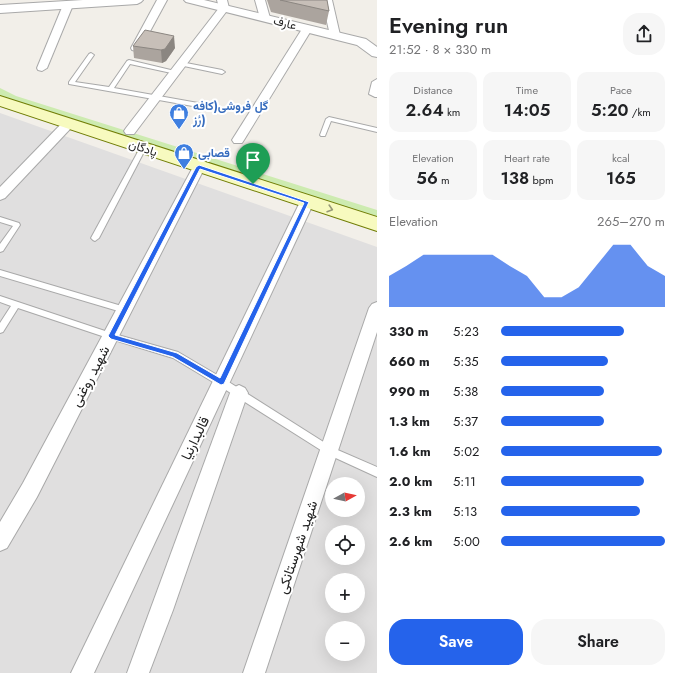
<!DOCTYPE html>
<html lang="en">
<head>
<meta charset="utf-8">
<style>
  :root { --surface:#fff; --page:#f6f6f6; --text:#202124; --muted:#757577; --accent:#2563eb }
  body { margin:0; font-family:Jost,Vazirmatn,sans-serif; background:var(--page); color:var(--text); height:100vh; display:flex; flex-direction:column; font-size:15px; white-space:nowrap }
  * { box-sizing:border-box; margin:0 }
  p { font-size:13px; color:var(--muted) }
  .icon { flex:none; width:22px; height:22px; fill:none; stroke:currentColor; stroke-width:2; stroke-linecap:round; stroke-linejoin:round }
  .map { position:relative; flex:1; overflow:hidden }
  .details { display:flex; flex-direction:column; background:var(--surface); width:300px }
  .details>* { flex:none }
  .needle { width:26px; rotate:82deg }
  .fabs { position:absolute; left:325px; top:477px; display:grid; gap:8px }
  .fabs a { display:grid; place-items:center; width:40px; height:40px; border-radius:50%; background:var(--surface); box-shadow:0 4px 16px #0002; font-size:20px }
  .pin { position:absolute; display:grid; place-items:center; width:34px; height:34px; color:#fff; margin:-41px -17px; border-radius:50% 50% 50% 0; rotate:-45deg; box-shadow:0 0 4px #0007 }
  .pin .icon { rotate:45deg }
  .round { display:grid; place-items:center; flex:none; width:42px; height:42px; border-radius:16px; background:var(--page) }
  .summary { display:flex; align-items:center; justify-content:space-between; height:68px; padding:0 12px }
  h1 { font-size:22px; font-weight:600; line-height:30px }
  .stats { display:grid; grid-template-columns:repeat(3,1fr); gap:6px; height:68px; padding:4px 12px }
  .stats div { display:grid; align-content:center; border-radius:10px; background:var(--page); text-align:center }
  .stats b { font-size:17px; font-weight:600 }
  .stats small { font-size:11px; font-weight:400 }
  .stats p { font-size:11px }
  .chart { height:112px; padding:8px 12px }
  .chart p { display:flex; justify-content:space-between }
  .chart svg { width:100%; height:72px; margin-top:4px; fill:var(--accent); opacity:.7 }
  .primary-button { display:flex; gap:8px; margin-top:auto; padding:8px 12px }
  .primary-button a { flex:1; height:46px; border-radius:16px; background:var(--accent); color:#fff; font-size:16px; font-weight:600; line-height:46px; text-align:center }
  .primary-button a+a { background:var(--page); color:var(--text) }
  ul { padding:0 12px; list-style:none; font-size:13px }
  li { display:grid; grid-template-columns:64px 48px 1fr; align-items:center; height:30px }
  li i { height:10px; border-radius:5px; background:var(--accent) }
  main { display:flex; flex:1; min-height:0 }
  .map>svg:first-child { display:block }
  .residential { fill:#e0dfdf; fill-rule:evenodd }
  .grass { fill:#cdebb0 }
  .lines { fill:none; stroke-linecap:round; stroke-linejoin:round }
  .service-casing { stroke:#a9a9a9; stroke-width:2 }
  .minor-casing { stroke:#a9a9a9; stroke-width:2 }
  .tertiary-casing { stroke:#a9a9a9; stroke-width:2 }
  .secondary-casing { stroke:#707d05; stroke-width:2 }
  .service { fill:#fff; fill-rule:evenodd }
  .minor { fill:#fff; fill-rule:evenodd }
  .tertiary { fill:#fff; fill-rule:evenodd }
  .secondary { fill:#f7fabf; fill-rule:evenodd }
  .wall { fill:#aba49e }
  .shaded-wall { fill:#8b8681 }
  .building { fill:#c7bfb8; stroke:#8b8681 }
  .oneway { stroke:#979978 }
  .route { fill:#2563eb; stroke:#fff; fill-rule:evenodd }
  .labels { text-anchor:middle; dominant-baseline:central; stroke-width:4; stroke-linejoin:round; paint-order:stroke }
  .far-street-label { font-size:12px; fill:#222; stroke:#fff }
  .far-shop-label { font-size:12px; font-weight:bold; fill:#366cbe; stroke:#fff; text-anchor:start }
  .street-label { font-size:14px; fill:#222; stroke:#fff }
</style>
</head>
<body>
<main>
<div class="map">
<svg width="377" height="673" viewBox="0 0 377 673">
  <rect width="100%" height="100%" fill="#f2efe9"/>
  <!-- residential -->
  <path class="residential" d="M 0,113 L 377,247 L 377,673 L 0,673 ZM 332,484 L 358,484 L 358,510 L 332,510 ZM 332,532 L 358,532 L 358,558 L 332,558 ZM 332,580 L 358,580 L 358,606 L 332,606 ZM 332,628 L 358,628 L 358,654 L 332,654 Z"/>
  <!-- grass -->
  <path class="grass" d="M 0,88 L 16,96 L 377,210 L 377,224 L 0,101 Z"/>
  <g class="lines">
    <defs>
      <g id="service">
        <path d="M 91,53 L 94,55 L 75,82 L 109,87 L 127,61 L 129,60 L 179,72 L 176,74 L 130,64 L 114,88 L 215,106 L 218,108 L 215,110 L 69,84 L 69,82 L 89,54 Z"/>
        <path d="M 181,62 L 222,70 L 225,72 L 222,74 L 179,65 L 178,64 Z"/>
        <path d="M 329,117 L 377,128 L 377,132 L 331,121 L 325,136 L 321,136 L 320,135 L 326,119 Z"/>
        <path d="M 143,146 L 146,148 L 99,238 L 95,241 L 93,240 L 91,238 L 140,148 Z"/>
        <path d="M 0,217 L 19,223 L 20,225 L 3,251 L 0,252 L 0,244 L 13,226 L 0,222 Z"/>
        <path d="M 0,270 L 125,307 L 128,308 L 129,310 L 128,312 L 125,313 L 0,276 Z"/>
        <path d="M 0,296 L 111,333 L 178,352 L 224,379 L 333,448 L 377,467 L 377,477 L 327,454 L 218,385 L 173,358 L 111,339 L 18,308 L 3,332 L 0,333 L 0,323 L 11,306 L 0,302 Z"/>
      </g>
      <g id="minor">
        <path d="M 157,0 L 167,0 L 141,48 L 136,51 L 132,50 L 131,48 Z"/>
        <path d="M 217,0 L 227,0 L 229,8 L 134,134 L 126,134 L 124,131 L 126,128 L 219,8 Z"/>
        <path d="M 255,0 L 265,0 L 270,18 L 268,20 L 265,21 L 260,18 Z"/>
        <path d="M 322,0 L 332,0 L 340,35 L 339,37 L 335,38 L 330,35 Z"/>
        <path d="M 68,2 L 73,5 L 47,68 L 42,71 L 38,70 L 37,68 L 63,5 Z"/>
        <path d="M 307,26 L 312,29 L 244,140 L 242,143 L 234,143 L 232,140 L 302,29 Z"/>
        <path d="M 377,79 L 377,97 L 375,97 L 369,94 L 372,82 Z"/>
        <path d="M 68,120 L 72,121 L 74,124 L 72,127 L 5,198 L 0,200 L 0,187 L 64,121 Z"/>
        <path d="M 199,163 L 203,164 L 205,167 L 37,497 L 7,548 L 0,551 L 0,522 L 23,483 L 193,167 L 195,164 Z"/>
        <path d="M 307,197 L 312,199 L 314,202 L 94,673 L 71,673 L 300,202 L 302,199 Z"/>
        <path d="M 377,302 L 377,332 L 265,673 L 243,673 L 369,308 L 372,304 Z"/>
        <path d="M 239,385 L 245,388 L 248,393 L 173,610 L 149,673 L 127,673 L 230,393 L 233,388 Z"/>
      </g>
      <g id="tertiary">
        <path d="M 83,0 L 143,0 L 141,2 L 137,4 L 0,13 L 0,5 Z"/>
        <path d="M 184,0 L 204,0 L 366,39 L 377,47 L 377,57 L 372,56 L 357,45 L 186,2 Z"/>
      </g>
      <path id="secondary" d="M 0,96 L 377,217 L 377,231 L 0,106 Z"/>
    </defs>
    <!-- service casing -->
    <use href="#service" class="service-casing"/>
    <!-- minor casing -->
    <use href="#minor" class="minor-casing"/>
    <!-- tertiary casing -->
    <use href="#tertiary" class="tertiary-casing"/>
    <!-- secondary casing -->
    <use href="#secondary" class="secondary-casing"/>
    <!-- service -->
    <use href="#service" class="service"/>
    <!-- minor -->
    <use href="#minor" class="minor"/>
    <!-- tertiary -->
    <use href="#tertiary" class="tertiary"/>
    <!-- secondary -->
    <use href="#secondary" class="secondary"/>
  </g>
  <!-- wall -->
  <g class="wall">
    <path d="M 267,0 L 327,0 L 329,11 L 326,25 L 271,12 Z"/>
    <path d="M 133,46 L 175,48 L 166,61 L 162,63 L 134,58 Z"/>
  </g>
  <!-- shaded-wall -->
  <path class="shaded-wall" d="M 174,36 L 175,48 L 166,61 L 162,63 L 161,50 Z"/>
  <!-- building -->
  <g class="building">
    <path d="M 280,0 L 327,0 L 329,11 Z"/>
    <path d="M 145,30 L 174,36 L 165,49 L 161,50 L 133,46 Z"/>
  </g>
  <!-- one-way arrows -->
  <defs><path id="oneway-chevron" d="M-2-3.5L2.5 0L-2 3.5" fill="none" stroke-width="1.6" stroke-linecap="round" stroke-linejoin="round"/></defs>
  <use class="oneway" href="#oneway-chevron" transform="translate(330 209) rotate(17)"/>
  <!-- route -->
  <path class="route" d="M 199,165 L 309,202 L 224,384 L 221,385 L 173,357 L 111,339 L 108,336 L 196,167 ZM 200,169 L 304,203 L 220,378 L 177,353 L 115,335 Z"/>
  <!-- icons -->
  <defs>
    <symbol id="shop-pin" viewBox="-11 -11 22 30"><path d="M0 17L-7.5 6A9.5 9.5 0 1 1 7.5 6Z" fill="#3f7fe0" stroke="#fff"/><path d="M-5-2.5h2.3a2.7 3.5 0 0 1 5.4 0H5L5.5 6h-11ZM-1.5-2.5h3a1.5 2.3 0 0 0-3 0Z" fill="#fff"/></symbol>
  </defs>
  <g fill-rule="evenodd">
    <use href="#shop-pin" x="168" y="102" width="22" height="30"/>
    <use href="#shop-pin" x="173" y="142" width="22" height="30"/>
  </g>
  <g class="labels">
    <!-- far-street labels -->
    <g class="far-street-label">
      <text transform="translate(285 23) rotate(14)">عارف</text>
      <text transform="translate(143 148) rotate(18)">پادگان</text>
    </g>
    <!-- far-shop labels -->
    <g class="far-shop-label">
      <text x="193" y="106">گل فروشی(کافه<tspan x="193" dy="14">رُز)</tspan></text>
      <text x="198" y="153">قصابی</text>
    </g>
    <!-- street labels -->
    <g class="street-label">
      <text transform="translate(90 376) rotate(-62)">شهید روغنی</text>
      <text transform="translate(195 438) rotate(-64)">قالبدارنیا</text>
      <text transform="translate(297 547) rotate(-71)">شهید شهرستانکی</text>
    </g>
  </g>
</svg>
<div class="fabs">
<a><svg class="needle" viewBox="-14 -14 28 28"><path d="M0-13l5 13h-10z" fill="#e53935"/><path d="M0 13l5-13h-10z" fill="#757577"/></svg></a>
<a><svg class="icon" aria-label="locate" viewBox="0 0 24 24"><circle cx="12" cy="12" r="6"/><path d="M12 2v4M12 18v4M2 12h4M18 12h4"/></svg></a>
<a>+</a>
<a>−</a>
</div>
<div class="pin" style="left:253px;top:184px;background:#1e9e55"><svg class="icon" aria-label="arrive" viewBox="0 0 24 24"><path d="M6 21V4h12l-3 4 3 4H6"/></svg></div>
</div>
<section class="details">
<div class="summary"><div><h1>Evening run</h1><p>21:52 · 8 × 330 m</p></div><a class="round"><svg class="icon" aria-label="share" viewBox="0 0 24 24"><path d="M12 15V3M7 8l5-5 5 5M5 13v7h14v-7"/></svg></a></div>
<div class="stats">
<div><p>Distance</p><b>2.64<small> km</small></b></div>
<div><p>Time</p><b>14:05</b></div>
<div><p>Pace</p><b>5:20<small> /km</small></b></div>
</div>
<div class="stats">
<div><p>Elevation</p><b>56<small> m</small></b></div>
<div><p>Heart rate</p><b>138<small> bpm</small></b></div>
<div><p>kcal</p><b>165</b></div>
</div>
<div class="chart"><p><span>Elevation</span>265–270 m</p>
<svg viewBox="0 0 160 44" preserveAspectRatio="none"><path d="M0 44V25L10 19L20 12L30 12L40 12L50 12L60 12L70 19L80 25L90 38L100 38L110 32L120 19L130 6L140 6L150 19L160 25V44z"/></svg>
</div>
<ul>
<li><b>330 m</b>5:23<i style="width:75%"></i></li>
<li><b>660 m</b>5:35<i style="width:65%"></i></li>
<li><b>990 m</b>5:38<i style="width:63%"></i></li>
<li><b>1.3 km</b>5:37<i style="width:63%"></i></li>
<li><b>1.6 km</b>5:02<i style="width:98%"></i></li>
<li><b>2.0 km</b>5:11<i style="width:87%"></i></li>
<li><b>2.3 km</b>5:13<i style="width:85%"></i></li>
<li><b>2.6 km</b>5:00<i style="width:100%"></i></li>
</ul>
<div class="primary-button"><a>Save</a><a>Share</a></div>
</section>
</main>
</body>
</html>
